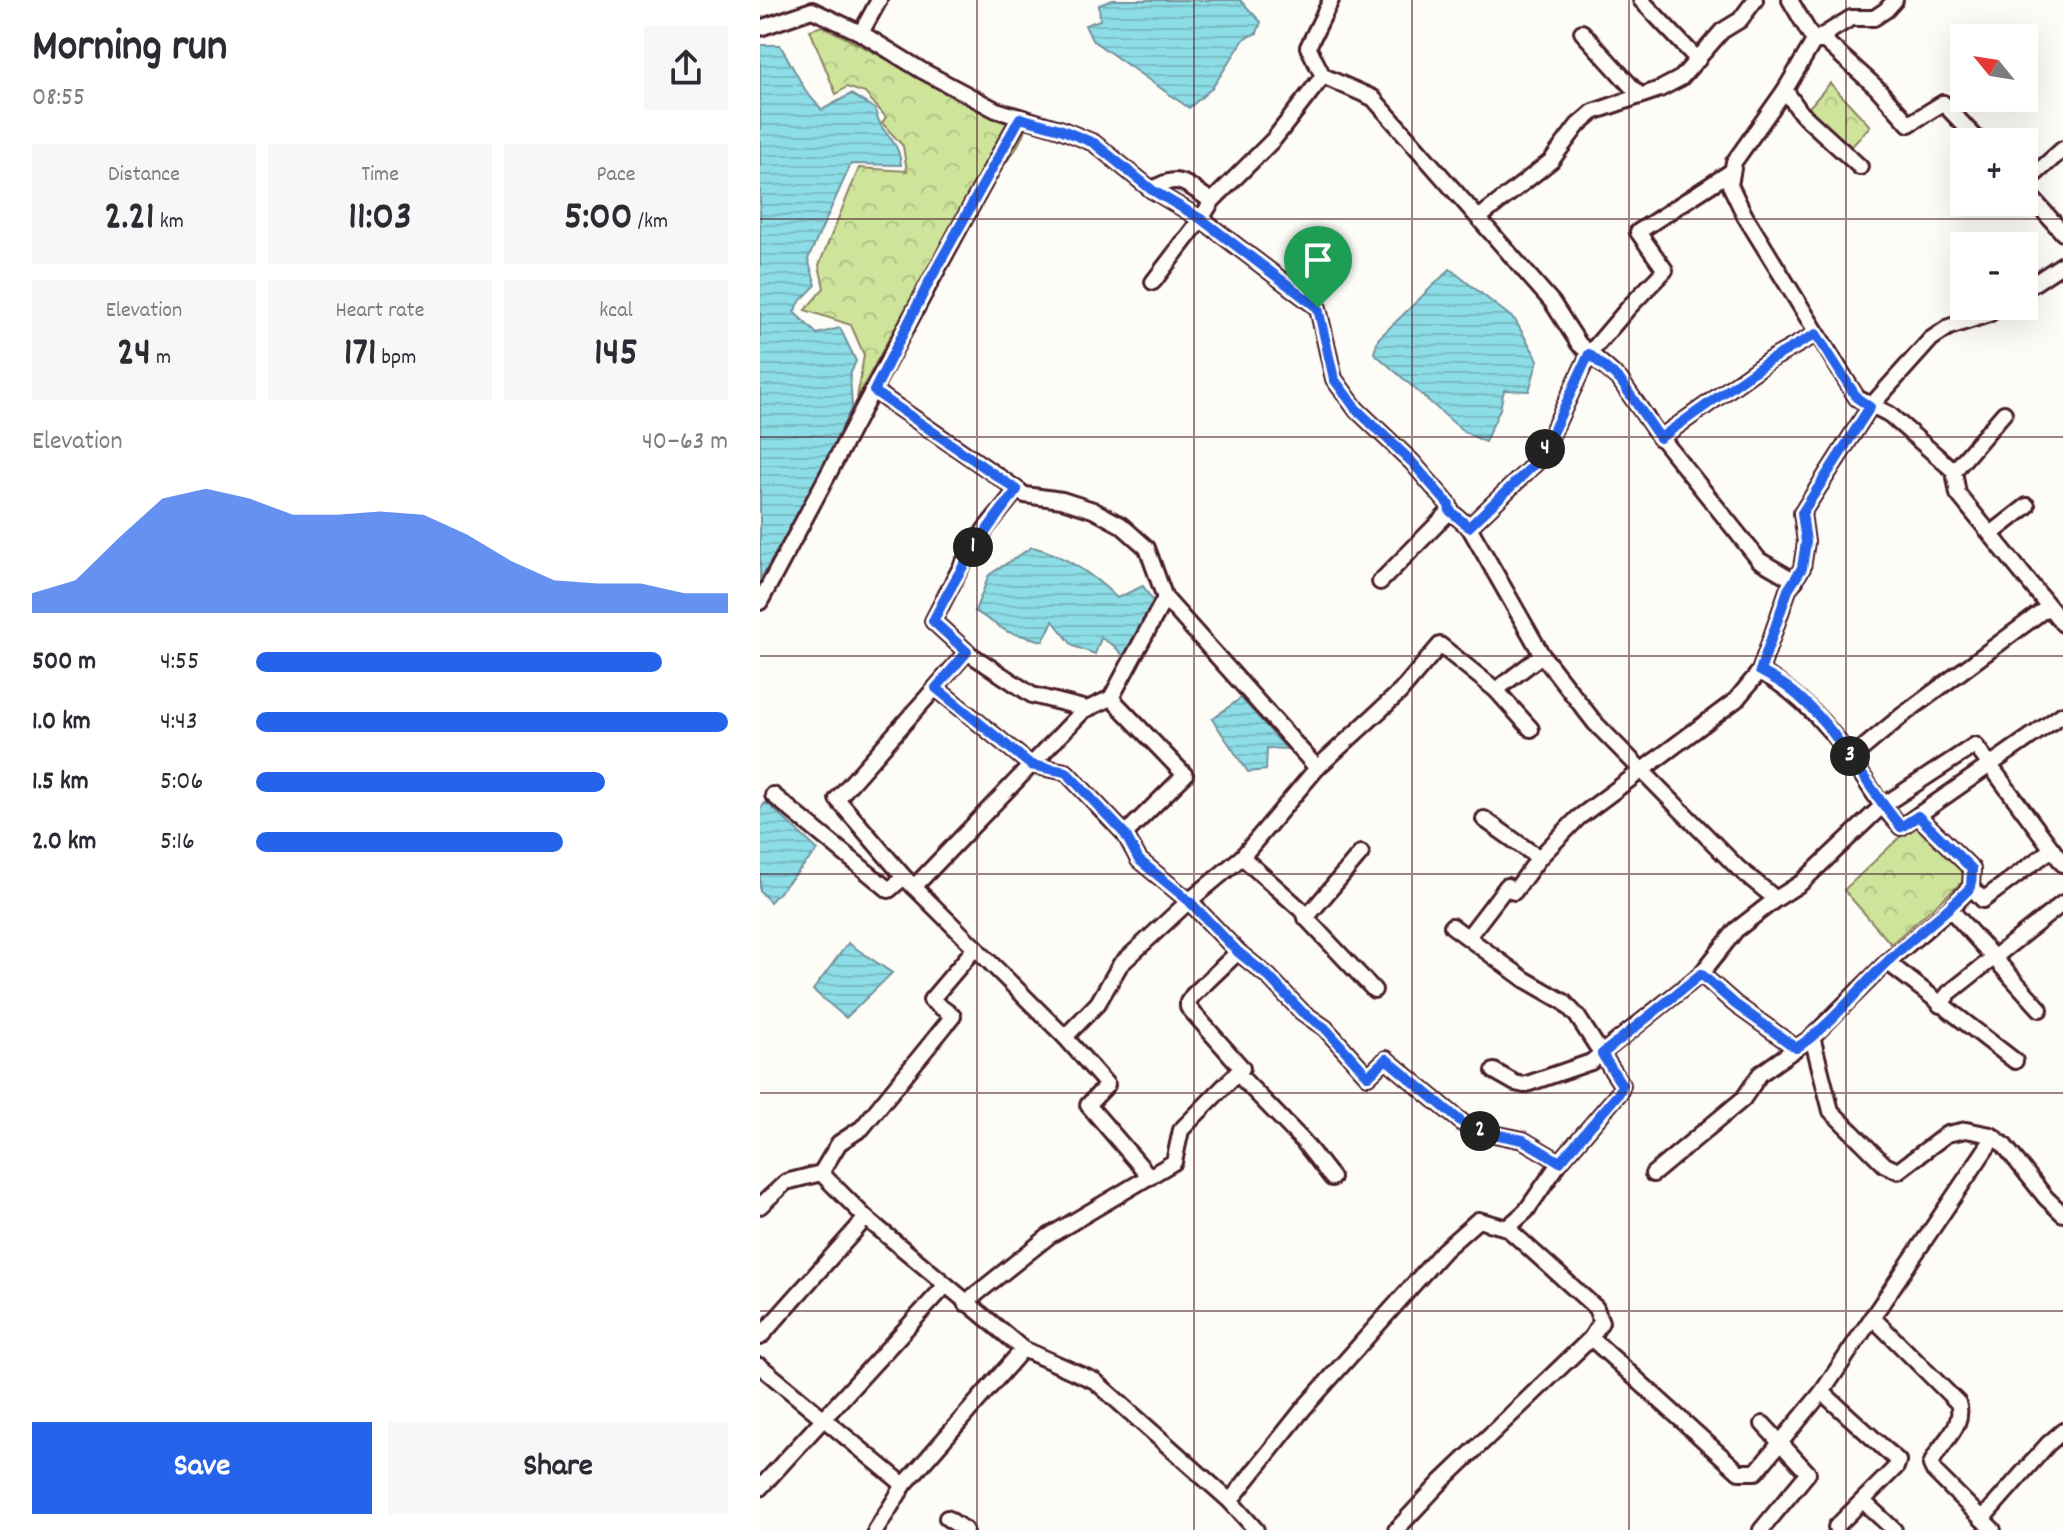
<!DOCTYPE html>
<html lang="en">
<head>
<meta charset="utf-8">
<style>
  :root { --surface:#fff; --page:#f7f7f7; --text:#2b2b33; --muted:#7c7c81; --accent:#2563eb }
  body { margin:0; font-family:Dekko,sans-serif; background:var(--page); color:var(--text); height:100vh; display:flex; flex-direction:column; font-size:30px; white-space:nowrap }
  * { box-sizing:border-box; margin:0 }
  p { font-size:26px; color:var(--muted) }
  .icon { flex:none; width:44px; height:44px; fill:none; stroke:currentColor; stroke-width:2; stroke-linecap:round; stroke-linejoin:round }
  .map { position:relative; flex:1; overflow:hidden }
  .sheet { display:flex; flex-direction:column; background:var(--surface); width:760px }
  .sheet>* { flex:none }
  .needle { width:52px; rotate:300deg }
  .buttons { position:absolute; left:1190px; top:24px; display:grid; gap:16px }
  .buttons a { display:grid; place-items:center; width:88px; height:88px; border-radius:0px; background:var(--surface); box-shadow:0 8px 32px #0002; font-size:40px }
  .pin { position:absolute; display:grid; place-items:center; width:68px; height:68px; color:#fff; margin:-82px -34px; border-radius:50% 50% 50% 0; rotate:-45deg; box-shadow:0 0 8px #0007 }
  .pin .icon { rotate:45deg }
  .km { position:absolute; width:40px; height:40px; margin:-20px; border-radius:50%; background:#222; color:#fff; font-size:22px; line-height:40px; text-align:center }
  .round { display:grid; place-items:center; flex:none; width:84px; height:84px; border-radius:0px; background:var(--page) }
  .overview { display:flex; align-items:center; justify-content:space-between; height:136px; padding:0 32px }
  h1 { font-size:44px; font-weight:800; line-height:60px }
  .metrics { display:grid; grid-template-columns:repeat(3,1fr); gap:12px; height:136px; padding:8px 32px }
  .metrics div { display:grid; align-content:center; border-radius:0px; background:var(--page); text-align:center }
  .metrics b { font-size:40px; font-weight:800 }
  .metrics small { font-size:22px; font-weight:400 }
  .metrics p { font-size:22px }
  .chart { height:224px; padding:16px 32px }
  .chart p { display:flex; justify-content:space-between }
  .chart svg { width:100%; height:144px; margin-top:8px; fill:var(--accent); opacity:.7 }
  .action { display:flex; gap:16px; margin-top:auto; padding:16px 32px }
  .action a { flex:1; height:92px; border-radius:0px; background:var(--accent); color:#fff; font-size:32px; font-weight:800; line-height:92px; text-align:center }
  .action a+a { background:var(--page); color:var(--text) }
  ul { padding:0 32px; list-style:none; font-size:26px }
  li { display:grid; grid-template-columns:128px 96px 1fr; align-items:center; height:60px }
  li i { height:20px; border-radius:10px; background:var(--accent) }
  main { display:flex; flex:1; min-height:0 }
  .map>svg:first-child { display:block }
  .park { fill:url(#park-crowns); stroke:#8c8262; stroke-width:2 }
  .water { fill:url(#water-rules); stroke:#72919b; stroke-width:2 }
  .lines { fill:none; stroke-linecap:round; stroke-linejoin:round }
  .minor-casing { stroke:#4a1f2b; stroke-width:20 }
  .minor { stroke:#fdfcf7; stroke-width:14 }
  .route-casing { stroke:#fff; stroke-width:16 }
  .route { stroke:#2563eb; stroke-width:10 }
  .grid { fill:none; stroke:#4a1f2b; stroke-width:2; stroke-opacity:0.55 }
</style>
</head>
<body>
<main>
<section class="sheet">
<div class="overview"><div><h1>Morning run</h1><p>08:55</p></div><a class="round"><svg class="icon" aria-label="share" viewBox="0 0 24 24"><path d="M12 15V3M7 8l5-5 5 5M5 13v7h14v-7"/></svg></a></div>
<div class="metrics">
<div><p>Distance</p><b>2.21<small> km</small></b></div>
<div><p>Time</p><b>11:03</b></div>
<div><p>Pace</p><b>5:00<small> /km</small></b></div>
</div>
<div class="metrics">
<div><p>Elevation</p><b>24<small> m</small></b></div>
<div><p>Heart rate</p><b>171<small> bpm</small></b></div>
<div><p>kcal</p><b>145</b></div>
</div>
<div class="chart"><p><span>Elevation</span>40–63 m</p>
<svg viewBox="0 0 160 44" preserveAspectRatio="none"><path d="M0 44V38L10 34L20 21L30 9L40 6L50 9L60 14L70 14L80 13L90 14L100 20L110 28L120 34L130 35L140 35L150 38L160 38V44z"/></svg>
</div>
<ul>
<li><b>500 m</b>4:55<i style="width:86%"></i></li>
<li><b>1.0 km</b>4:43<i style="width:100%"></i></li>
<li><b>1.5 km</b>5:06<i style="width:74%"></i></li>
<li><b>2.0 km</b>5:16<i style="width:65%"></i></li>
</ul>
<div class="action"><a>Save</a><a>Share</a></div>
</section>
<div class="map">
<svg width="1303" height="1530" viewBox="0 0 1303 1530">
  <defs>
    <pattern id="park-crowns" width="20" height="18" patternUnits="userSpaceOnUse" patternTransform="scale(2)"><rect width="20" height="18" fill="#cde49a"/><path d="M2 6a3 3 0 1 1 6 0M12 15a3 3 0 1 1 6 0" fill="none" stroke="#b2c385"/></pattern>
    <pattern id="water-rules" width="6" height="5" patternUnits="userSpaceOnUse" patternTransform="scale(2)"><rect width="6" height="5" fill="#8cdde6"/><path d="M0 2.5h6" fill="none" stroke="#7abdc5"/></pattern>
  </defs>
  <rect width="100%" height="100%" fill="#fdfcf7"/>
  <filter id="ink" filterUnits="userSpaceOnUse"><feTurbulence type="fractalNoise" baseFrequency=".0125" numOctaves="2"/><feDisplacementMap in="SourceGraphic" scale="16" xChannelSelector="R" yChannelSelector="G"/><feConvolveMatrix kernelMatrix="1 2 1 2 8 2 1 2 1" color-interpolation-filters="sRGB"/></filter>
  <g filter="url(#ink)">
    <!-- park -->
    <g class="park">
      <path d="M 62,26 C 131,59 195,101 270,121 L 256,149 L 167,268 L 97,398 L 104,355 L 91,325 L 45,310 L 64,288 L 59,265 L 99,168 L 147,171 L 143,146 L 122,123 L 126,117 L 105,93 L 87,87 L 76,94 L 50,30 Z"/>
      <path d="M 1070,83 L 1110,126 L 1088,151 L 1046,111 Z"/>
      <path d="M 1161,817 L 1216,870 L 1131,944 L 1084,890 Z"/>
    </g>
    <!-- water -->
    <g class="water">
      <path d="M 353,0 L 480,0 L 501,22 L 497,33 L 485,38 L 452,88 L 429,108 L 332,40 L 325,25 L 340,20 L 339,5 Z"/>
      <path d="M 0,45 L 20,45 L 47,93 L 62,110 L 91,94 L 115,109 C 121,138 138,135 141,165 L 91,164 L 48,259 L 56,285 L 41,300 L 34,312 L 57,334 L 80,328 L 96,361 L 90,375 L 92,407 L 51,493 L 0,580 Z"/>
      <path d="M 690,269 L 755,320 L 778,360 L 769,391 L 744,390 L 740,409 L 725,442 L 704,432 L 614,353 L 618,339 Z"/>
      <path d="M 272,547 C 302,553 336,577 357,598 L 383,586 L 402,615 L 368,660 L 354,646 L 341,638 L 335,654 L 313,646 L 293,621 L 283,641 L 248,632 L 215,611 L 229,575 Z"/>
      <path d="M 481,698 L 527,749 L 507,748 L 506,770 L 488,772 L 452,719 Z"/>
      <path d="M 6,802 L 58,850 L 10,902 L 0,891 L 0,809 Z"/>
      <path d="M 88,943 L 132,973 L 86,1018 L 53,990 Z"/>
    </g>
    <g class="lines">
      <defs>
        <g id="minor">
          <path d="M 571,0 L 548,47 L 563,76 L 613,98 L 792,302 L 819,344 L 860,380 L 894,429 L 999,560 L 1035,581"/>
          <path d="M 881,0 L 938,60"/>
          <path d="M 1030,0 L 1054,41"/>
          <path d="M 1135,0 L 1126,10 L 1114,18 L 1091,18 L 1054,41 L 1025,90 L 974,162 L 970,185 L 985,216 L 1097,398 L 1129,414 L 1194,471 L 1198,494 L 1303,624"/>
          <path d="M 0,28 L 52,10 L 101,33 L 161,70 L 236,110 L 300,129 L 334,143 L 392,190 L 441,219 L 558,308 L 574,379 L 596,409 L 652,462 L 689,505 L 690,511 L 709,527 L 782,655 L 835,723 L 978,868 L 1016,899 L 976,930 L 941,974 L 831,1062 L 764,1085 L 755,1083 L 734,1071"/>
          <path d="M 822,32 L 880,96"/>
          <path d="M 101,33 L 119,0"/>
          <path d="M 1054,41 L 1065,41 L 1117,88 L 1149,124 L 1183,103 L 1220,142"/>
          <path d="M 1025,90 L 1041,113 L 1100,167"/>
          <path d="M 1264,184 L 1303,149"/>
          <path d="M 1264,189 L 1303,233"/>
          <path d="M 392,190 C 420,171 427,186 452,201"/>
          <path d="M 720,217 L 791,161 L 818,125 L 833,112 L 900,89 L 921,78 L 962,31 L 980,20 L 995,0"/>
          <path d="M 393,282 L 441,219 L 452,201 L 514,139 L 563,76"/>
          <path d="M 1264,290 L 1303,264"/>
          <path d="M 114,391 L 265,495 L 302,500 L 333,510 L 361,525 L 387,548 L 405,598 L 557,768"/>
          <path d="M 900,438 L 1010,360 L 1056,334"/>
          <path d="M 1194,471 L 1244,413"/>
          <path d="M 257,490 L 226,528 L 202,565 L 173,621 L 207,652 L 272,695 L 327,709 L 351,698 L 405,598"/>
          <path d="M 709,527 L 780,459 L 829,354 L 870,306 L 905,270 L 878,232 L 972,171"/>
          <path d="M 1231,534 L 1267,506"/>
          <path d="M 620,582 L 690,511"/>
          <path d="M 0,602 C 87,441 170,278 260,118"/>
          <path d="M 207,652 L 77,799 L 144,877 L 305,1037 L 347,1085 L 328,1105 L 390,1177"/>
          <path d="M 1000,671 C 1057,704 1088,752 1122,806 L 1215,745 L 1303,864"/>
          <path d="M 176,688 L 271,765 L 306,772 L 365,834 L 425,775 L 351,698"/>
          <path d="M 736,690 L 782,655"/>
          <path d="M 1091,758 L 1144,714 L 1288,607"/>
          <path d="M 13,795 L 129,890 L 144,877"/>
          <path d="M 724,819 L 779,858"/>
          <path d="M 365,834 L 379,860 L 429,901 L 478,952 L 509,977 L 542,1012 L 565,1028 L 608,1076 L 626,1059 L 710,1129 L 763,1140 L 800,1162"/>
          <path d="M 601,853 L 546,918 L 614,990"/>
          <path d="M 482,857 L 548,916"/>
          <path d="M 154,887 L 325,709"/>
          <path d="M 1211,887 L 1223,900 L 1292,849"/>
          <path d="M 1016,899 L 1041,883 L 1122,806 L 1141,827 L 1303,714"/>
          <path d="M 1190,909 L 1280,1009"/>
          <path d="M 692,926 L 764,979 L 804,1002 L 817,1016 L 862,1085 L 859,1093 L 800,1162 L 766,1211 L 747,1228"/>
          <path d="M 708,937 L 747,886 L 754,892 L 779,858 L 818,818 L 976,700 L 1000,671 L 1028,590 L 1042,568 L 1046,542 L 1042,513 L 1110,407 L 1171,339 L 1189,327 L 1229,314 L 1240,306"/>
          <path d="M 1127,962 L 1255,1061"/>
          <path d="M 941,974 L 975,1004 L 1036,1048"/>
          <path d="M 1180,1005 L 1189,993 L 1303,903"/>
          <path d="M 305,1037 L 338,1003 L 360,965 L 429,901 L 482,857 L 557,768 L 640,692 L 680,645 L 736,690 L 771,729"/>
          <path d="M 1052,1037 L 1071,1111 L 1125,1165 L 1138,1171 L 1187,1134 L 1206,1130 L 1231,1135 L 1244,1145 L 1286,1198 L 1303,1214"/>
          <path d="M 477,1073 L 543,1141 L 572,1178"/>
          <path d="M 61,1173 L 106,1218"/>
          <path d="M 893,1174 L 983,1099 L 1000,1074 L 1052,1037 L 1127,962 L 1190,909 L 1211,887 L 1212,869 L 1158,816"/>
          <path d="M 0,1206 L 26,1182 L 61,1173 L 79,1143 L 102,1128 L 193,1016 L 171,1000 L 216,947"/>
          <path d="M 205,1303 L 289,1236 L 414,1162 L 421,1130 L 482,1068 L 428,1007 L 428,1002 L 433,995 L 478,952"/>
          <path d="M 1112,1317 L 1198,1403 C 1206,1428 1178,1443 1171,1465 L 1174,1471 L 1233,1530"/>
          <path d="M 0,1337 L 106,1218 L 263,1349 L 335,1381 L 470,1501 L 496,1530"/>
          <path d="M 831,1338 L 979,1472 L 996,1472 L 1062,1392 L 1234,1137"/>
          <path d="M 0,1366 L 144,1485 L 263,1349"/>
          <path d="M 1062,1392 L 1138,1461 L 1136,1467 L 1076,1527"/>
          <path d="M 0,1488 L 186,1285"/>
          <path d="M 470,1501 L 544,1408 L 684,1250 L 718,1220 L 747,1228 L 836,1308 L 841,1322 L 831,1338 L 681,1482 L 636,1530"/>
          <path d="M 1103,1501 L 1134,1530"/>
          <path d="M 187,1518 L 205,1530"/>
          <path d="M 1222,1519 L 1288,1444 L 1303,1431"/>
          <path d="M 116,1530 L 144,1485"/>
          <path d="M 1001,1530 L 1048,1473 L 1003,1424"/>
        </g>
      </defs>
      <!-- minor casing -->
      <use href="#minor" class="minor-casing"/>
      <!-- minor -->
      <use href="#minor" class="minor"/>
    </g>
  </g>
  <g class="lines" filter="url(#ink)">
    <defs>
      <path id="route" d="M 260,118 L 300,129 L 334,143 L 392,190 L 441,219 L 558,308 L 574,379 L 596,409 L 652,462 L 689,505 L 690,511 L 709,527 L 780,459 L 829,354 L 860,380 L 900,438 L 1010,360 L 1056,334 L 1097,398 L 1110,407 L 1042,513 L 1046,542 L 1042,568 L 1028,590 L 1000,671 C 1009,676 1019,681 1027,687 C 1076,723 1102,782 1141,827 L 1158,816 L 1212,869 L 1211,887 C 1185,914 1154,936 1127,962 C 1097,990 1071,1026 1036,1048 L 975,1004 L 941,974 L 842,1054 L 862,1085 L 859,1093 L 800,1162 L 763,1140 L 710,1129 L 626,1059 L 608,1076 L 565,1028 L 542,1012 L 509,977 L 478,952 L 429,901 L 379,860 L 365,834 L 306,772 L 271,765 L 176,688 L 207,652 L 173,621 C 199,570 221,535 257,490 L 114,391 L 169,282 Z"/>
    </defs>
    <!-- route casing -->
    <use href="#route" class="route-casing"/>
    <!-- route -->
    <use href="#route" class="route"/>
  </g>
  <!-- grid -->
  <path class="grid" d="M 217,0 L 217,1530M 434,0 L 434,1530M 652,0 L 652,1530M 869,0 L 869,1530M 1086,0 L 1086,1530M 0,219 L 1303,219M 0,437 L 1303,437M 0,656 L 1303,656M 0,874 L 1303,874M 0,1093 L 1303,1093M 0,1311 L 1303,1311"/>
</svg>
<div class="buttons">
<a><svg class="needle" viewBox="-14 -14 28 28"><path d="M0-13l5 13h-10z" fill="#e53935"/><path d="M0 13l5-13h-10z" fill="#7c7c81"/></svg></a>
<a>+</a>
<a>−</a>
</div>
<div class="pin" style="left:558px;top:308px;background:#1e9e55"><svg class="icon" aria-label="arrive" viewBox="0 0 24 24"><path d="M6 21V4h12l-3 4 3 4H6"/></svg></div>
<b class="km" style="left:213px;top:547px">1</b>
<b class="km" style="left:720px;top:1131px">2</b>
<b class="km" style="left:1090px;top:756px">3</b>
<b class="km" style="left:785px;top:449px">4</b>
</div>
</main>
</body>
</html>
